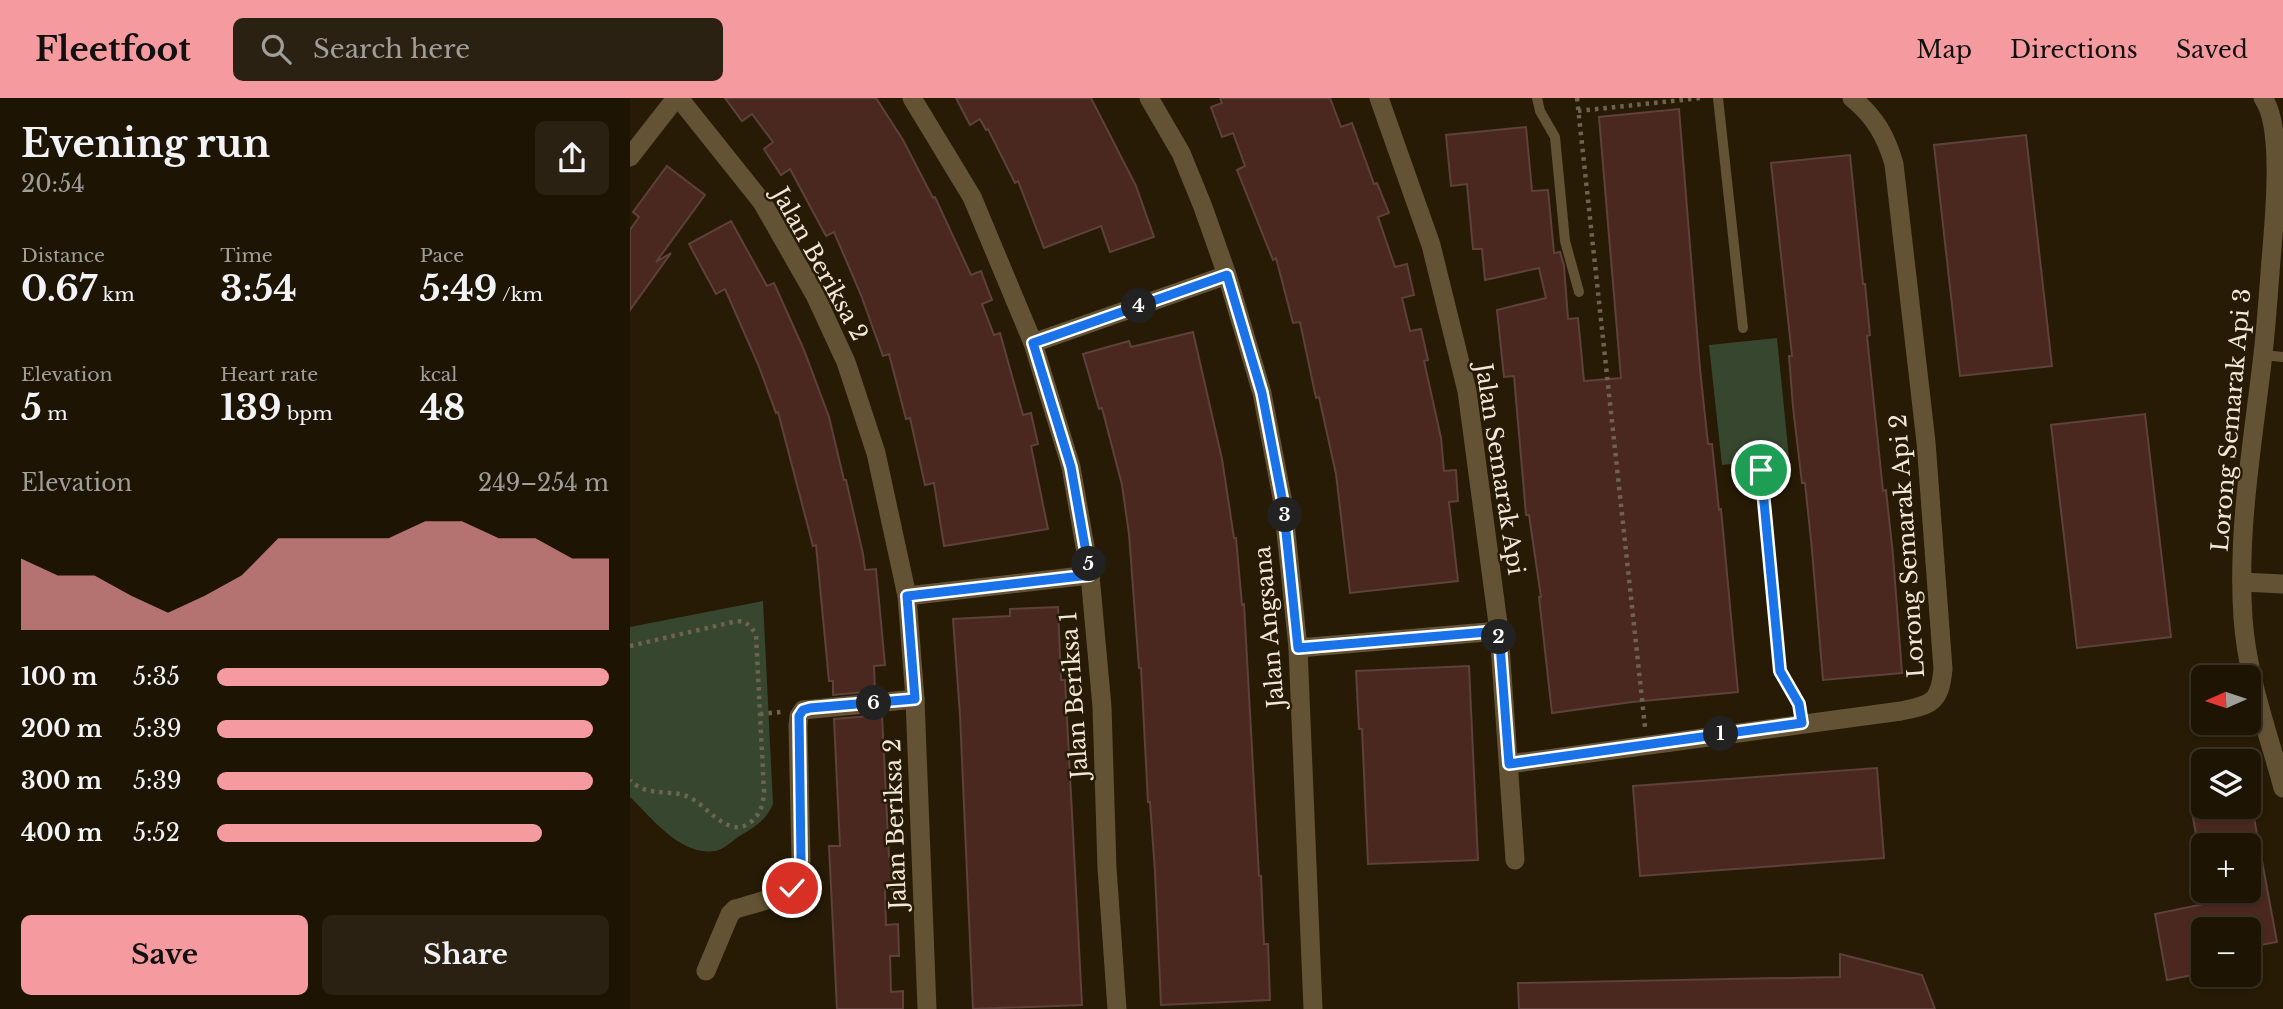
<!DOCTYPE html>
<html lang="en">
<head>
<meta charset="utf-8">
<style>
  :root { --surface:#1d1404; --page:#2a2113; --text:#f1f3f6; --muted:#a09e9a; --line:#3b3326; --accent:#f59b9f }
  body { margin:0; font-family:"Libre Baskerville",serif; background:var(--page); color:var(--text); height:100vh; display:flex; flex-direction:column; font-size:26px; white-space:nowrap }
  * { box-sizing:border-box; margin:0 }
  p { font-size:23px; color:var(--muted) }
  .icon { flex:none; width:38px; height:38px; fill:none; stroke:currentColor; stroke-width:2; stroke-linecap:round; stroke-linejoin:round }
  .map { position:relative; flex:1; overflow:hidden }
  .side { display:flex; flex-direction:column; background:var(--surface); width:630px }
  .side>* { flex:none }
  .needle { width:46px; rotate:267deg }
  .tools { position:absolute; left:1561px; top:567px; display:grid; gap:14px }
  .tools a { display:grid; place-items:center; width:70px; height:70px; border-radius:10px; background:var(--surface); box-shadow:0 2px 5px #0004,0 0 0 2px var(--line); font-size:35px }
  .pin { position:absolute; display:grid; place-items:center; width:60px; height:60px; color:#fff; margin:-30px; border:4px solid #fff; border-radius:50%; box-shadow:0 2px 7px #0007 }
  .km { position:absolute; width:35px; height:35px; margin:-18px; border-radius:50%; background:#222; color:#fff; font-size:19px; line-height:35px; text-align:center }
  .round { display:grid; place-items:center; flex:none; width:74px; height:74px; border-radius:10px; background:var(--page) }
  .head { display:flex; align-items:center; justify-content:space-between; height:119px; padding:0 21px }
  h1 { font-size:38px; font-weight:700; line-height:52px }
  .figures { display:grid; grid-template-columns:repeat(3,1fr); gap:10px; height:119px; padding:7px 21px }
  .figures div { display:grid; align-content:center }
  .figures b { font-size:35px; font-weight:700 }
  .figures small { font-size:19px; font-weight:400 }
  .figures p { font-size:19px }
  .chart { height:196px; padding:14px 21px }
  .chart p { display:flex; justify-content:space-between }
  .chart svg { width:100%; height:126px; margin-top:7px; fill:var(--accent); opacity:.7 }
  .action { display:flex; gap:14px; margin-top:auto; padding:14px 21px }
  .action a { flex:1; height:80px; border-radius:10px; background:var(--accent); color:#111; font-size:28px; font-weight:700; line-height:80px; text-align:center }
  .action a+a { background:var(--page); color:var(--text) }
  ul { padding:0 21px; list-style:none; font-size:23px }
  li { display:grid; grid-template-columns:112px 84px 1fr; align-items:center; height:52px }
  li i { height:18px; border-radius:9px; background:var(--accent) }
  header { display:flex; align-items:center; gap:42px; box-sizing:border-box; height:98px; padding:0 35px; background:var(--accent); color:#111 }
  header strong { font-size:33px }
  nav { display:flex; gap:38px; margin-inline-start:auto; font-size:24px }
  .search { width:490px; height:63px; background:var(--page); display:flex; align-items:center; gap:18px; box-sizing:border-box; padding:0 24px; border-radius:10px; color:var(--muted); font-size:26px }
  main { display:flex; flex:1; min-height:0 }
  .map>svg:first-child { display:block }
  .green { fill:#37462f }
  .building { fill:#4a2820; stroke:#5d413a; stroke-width:2 }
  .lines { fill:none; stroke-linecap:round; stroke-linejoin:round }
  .path { stroke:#6e6350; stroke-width:4.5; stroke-dasharray:3.5 5; stroke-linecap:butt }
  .service { stroke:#635334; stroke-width:10 }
  .minor { stroke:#635334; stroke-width:19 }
  .route-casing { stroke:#fff; stroke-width:14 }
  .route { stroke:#1a73e8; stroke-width:9 }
  .labels { text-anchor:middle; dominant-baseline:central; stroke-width:5; stroke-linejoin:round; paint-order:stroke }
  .street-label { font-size:23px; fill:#f1e8db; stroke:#271b05 }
</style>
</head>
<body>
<header>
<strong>Fleetfoot</strong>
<div class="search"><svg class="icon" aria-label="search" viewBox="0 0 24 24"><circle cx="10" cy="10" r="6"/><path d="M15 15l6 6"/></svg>Search here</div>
<nav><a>Map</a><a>Directions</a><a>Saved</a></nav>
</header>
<main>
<section class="side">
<div class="head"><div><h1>Evening run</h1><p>20:54</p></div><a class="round"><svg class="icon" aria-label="share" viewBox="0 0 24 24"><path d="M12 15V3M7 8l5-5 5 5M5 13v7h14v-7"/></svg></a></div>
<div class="figures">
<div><p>Distance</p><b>0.67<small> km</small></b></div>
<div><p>Time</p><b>3:54</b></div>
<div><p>Pace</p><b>5:49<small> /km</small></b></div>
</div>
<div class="figures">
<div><p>Elevation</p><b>5<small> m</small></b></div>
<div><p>Heart rate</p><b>139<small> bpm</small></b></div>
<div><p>kcal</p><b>48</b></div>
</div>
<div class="chart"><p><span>Elevation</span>249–254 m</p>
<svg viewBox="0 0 160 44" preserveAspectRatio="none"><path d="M0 44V19L10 25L20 25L30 32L40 38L50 32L60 25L70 12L80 12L90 12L100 12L110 6L120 6L130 12L140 12L150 19L160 19V44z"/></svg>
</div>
<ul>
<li><b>100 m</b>5:35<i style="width:100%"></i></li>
<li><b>200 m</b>5:39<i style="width:96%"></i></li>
<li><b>300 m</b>5:39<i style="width:96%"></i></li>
<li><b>400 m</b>5:52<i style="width:83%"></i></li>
</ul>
<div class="action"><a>Save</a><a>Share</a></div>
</section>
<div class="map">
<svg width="1653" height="911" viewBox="0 0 1653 911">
  <rect width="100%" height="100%" fill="#271b05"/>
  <!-- green -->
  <g class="green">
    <path d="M 1147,240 L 1159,360 L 1092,367 L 1079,247 Z"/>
    <path d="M 133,503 L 143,706 C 136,723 123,730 108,739 C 101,744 93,752 85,753 C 50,758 22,720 0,699 L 0,529 Z"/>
  </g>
  <!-- building -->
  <g class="building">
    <path d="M 95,0 L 246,0 L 273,42 L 303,100 L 305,99 L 341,177 L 351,173 L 357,189 L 362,202 L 352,206 L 364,237 L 370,235 L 393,317 L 401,315 L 408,346 L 401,348 L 418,431 L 314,448 L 304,385 L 295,387 L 280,320 L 276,321 L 259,256 L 253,258 L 231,197 L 204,134 L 196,138 L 160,71 L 151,77 L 134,51 L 143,44 L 122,16 L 112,23 Z"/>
    <path d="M 326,0 L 461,0 L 506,88 L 524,139 L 480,154 L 471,128 L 414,150 L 388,83 L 385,85 L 358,31 L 356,32 L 350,21 L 340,27 Z"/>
    <path d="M 590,0 L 700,0 L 711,29 L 722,25 L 744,86 L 747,85 L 759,115 L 748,119 L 765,169 L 777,166 L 784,197 L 772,200 L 780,233 L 791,231 L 798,262 L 794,263 L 811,340 L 814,373 L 826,372 L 828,403 L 819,404 L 828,483 L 720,495 L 706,376 L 689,299 L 686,300 L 670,224 L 663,225 L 646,160 L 643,162 L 607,72 L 615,68 L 603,35 L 592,39 L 581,9 L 592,5 Z"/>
    <path d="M 1049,11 L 1070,271 L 1078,346 L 1082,346 L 1089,412 L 1091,411 L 1108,594 L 1002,604 L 922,615 L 909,499 L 911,499 L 899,417 L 896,417 L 884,278 L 874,279 L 867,212 L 916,200 L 909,170 L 855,182 L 852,151 L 843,151 L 837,86 L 821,88 L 816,37 L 896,29 L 902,93 L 918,92 L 924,155 L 930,154 L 934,168 L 938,221 L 948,220 L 954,283 L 991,280 L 969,19 Z"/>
    <path d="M 1396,37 L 1422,268 L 1330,278 L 1304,47 Z"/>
    <path d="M 1220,57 L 1233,186 L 1235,186 L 1240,237 L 1237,238 L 1253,393 L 1256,392 L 1263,457 L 1272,575 L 1193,582 L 1182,452 L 1175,385 L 1172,385 L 1163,309 L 1159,258 L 1162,258 L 1141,65 Z"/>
    <path d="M 37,68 L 75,97 L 26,164 L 41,155 L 0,212 L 0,132 L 9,119 L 3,114 Z"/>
    <path d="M 101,123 L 137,188 L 144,185 L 174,252 L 199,319 L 214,382 L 216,382 L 233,456 L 235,472 L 246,471 L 255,567 L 244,568 L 245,593 L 203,597 L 203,583 L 199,583 L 186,447 L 183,448 L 148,314 L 146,315 L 128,266 L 95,191 L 86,196 L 59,146 Z"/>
    <path d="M 563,234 L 592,361 L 604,440 L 606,440 L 612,507 L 614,506 L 629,778 L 631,778 L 634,846 L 638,846 L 640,902 L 531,907 L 525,774 L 520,704 L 518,704 L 511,570 L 509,570 L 499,436 L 492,387 L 472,310 L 469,311 L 453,256 L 499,243 L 501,249 Z"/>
    <path d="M 1515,316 L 1541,539 L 1447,550 L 1421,327 Z"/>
    <path d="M 428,509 L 431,582 L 435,582 L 452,907 L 343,911 L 330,617 L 323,521 L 380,518 L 380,511 Z"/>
    <path d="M 839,568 L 848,762 L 738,766 L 732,631 L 729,631 L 726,573 Z"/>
    <path d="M 252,617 L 259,759 L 266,759 L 267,791 L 255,791 L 256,827 L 268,826 L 269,858 L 260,858 L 261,894 L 273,893 L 273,911 L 207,911 L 199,748 L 210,748 L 204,621 Z"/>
    <path d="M 1247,670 L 1254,760 L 1010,778 L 1003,688 Z"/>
    <path d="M 1561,709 L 1622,709 L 1647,844 L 1619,849 L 1619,831 L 1573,831 L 1573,875 L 1537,882 L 1525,816 L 1579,805 L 1577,793 L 1619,793 L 1619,747 L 1568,747 Z"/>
    <path d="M 1210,856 L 1292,877 L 1305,911 L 889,911 L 888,885 L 1210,879 Z"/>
  </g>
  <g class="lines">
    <!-- path -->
    <g class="path">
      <path d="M 947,0 L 1015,629"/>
      <path d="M 948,13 L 1071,0"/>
      <path d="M 0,548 L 107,523 C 118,524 121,528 126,537 L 134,694 C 133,706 131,715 122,723 C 98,744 77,705 56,698 C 36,691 16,699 0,682"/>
      <path d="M 130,616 L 151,614"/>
    </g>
    <!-- service -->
    <g class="service">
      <path d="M 907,0 L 910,13 L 925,39 L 935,143 L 949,194"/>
      <path d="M 1088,0 L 1113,230"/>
      <path d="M 1633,257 L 1653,259"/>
      <path d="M 1131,372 L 1151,573 L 1169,606 L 1172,625"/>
    </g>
    <!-- minor -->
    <g class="minor">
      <path d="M 49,0 L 132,104 L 185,197 L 216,264 L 246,355 L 277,498 L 285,601 L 297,911"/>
      <path d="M 282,0 L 342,99 L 403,245 L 441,369 L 460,477 L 472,609 L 477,770 L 487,911"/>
      <path d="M 519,0 L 551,55 L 573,109 L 597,177 L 632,295 L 653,405 L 668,550 L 683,911"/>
      <path d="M 749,0 L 801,147 L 837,293 L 869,533 L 885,762"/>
      <path d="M 1633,0 C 1653,27 1645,114 1642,150 C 1639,185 1637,221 1633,256 C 1623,344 1607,431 1613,520 C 1617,579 1638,634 1653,690"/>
      <path d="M 0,59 L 46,0"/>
      <path d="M 403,245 L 597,177"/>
      <path d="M 1612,484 L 1653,486"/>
      <path d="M 277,498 L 460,477"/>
      <path d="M 668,550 L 869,533"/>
      <path d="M 879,666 L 1271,613 C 1302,607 1310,604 1313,571 L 1296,344 L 1264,66 C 1256,38 1245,19 1222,0"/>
      <path d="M 76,873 L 100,816 L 105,811 C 119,807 154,799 163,788 C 168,781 169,770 171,762 L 168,628 L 169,618 L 173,612 L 285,601"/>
    </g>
  </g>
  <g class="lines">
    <defs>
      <path id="route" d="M 162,790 L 168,778 L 171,762 L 169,618 L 173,612 L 180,610 L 285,601 L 277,498 L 460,477 L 441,369 L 403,245 L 597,177 L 632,295 L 653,405 L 668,550 L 869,533 L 879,666 L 1172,625 L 1169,606 L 1150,573 L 1131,372"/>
    </defs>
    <!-- route casing -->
    <use href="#route" class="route-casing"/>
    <!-- route -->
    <use href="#route" class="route"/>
  </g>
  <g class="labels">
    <!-- street labels -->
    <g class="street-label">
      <text transform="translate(190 166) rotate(61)">Jalan Beriksa 2</text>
      <text transform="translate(1601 322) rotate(-85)">Lorong Semarak Api 3</text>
      <text transform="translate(870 371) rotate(81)">Jalan Semarak Api</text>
      <text transform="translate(1277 448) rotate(-94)">Lorong Semarak Api 2</text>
      <text transform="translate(639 529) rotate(-95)">Jalan Angsana</text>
      <text transform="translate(444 597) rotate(-94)">Jalan Beriksa 1</text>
      <text transform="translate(265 726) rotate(-92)">Jalan Beriksa 2</text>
    </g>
  </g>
</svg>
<div class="tools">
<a><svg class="needle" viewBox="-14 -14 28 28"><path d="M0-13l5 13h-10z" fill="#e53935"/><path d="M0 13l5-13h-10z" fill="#a09e9a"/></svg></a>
<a><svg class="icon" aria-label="layers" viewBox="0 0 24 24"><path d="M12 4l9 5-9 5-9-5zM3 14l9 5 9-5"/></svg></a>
<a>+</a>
<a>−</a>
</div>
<div class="pin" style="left:1131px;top:372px;background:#1e9e55"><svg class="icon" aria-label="arrive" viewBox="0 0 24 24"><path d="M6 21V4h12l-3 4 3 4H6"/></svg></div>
<div class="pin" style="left:162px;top:790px;background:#d93025"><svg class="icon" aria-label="check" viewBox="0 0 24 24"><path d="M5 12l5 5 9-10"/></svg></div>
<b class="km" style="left:1091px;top:636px">1</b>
<b class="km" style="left:869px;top:539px">2</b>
<b class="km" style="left:655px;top:417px">3</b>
<b class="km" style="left:509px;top:208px">4</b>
<b class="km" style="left:459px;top:466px">5</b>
<b class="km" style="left:244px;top:605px">6</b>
</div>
</main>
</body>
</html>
